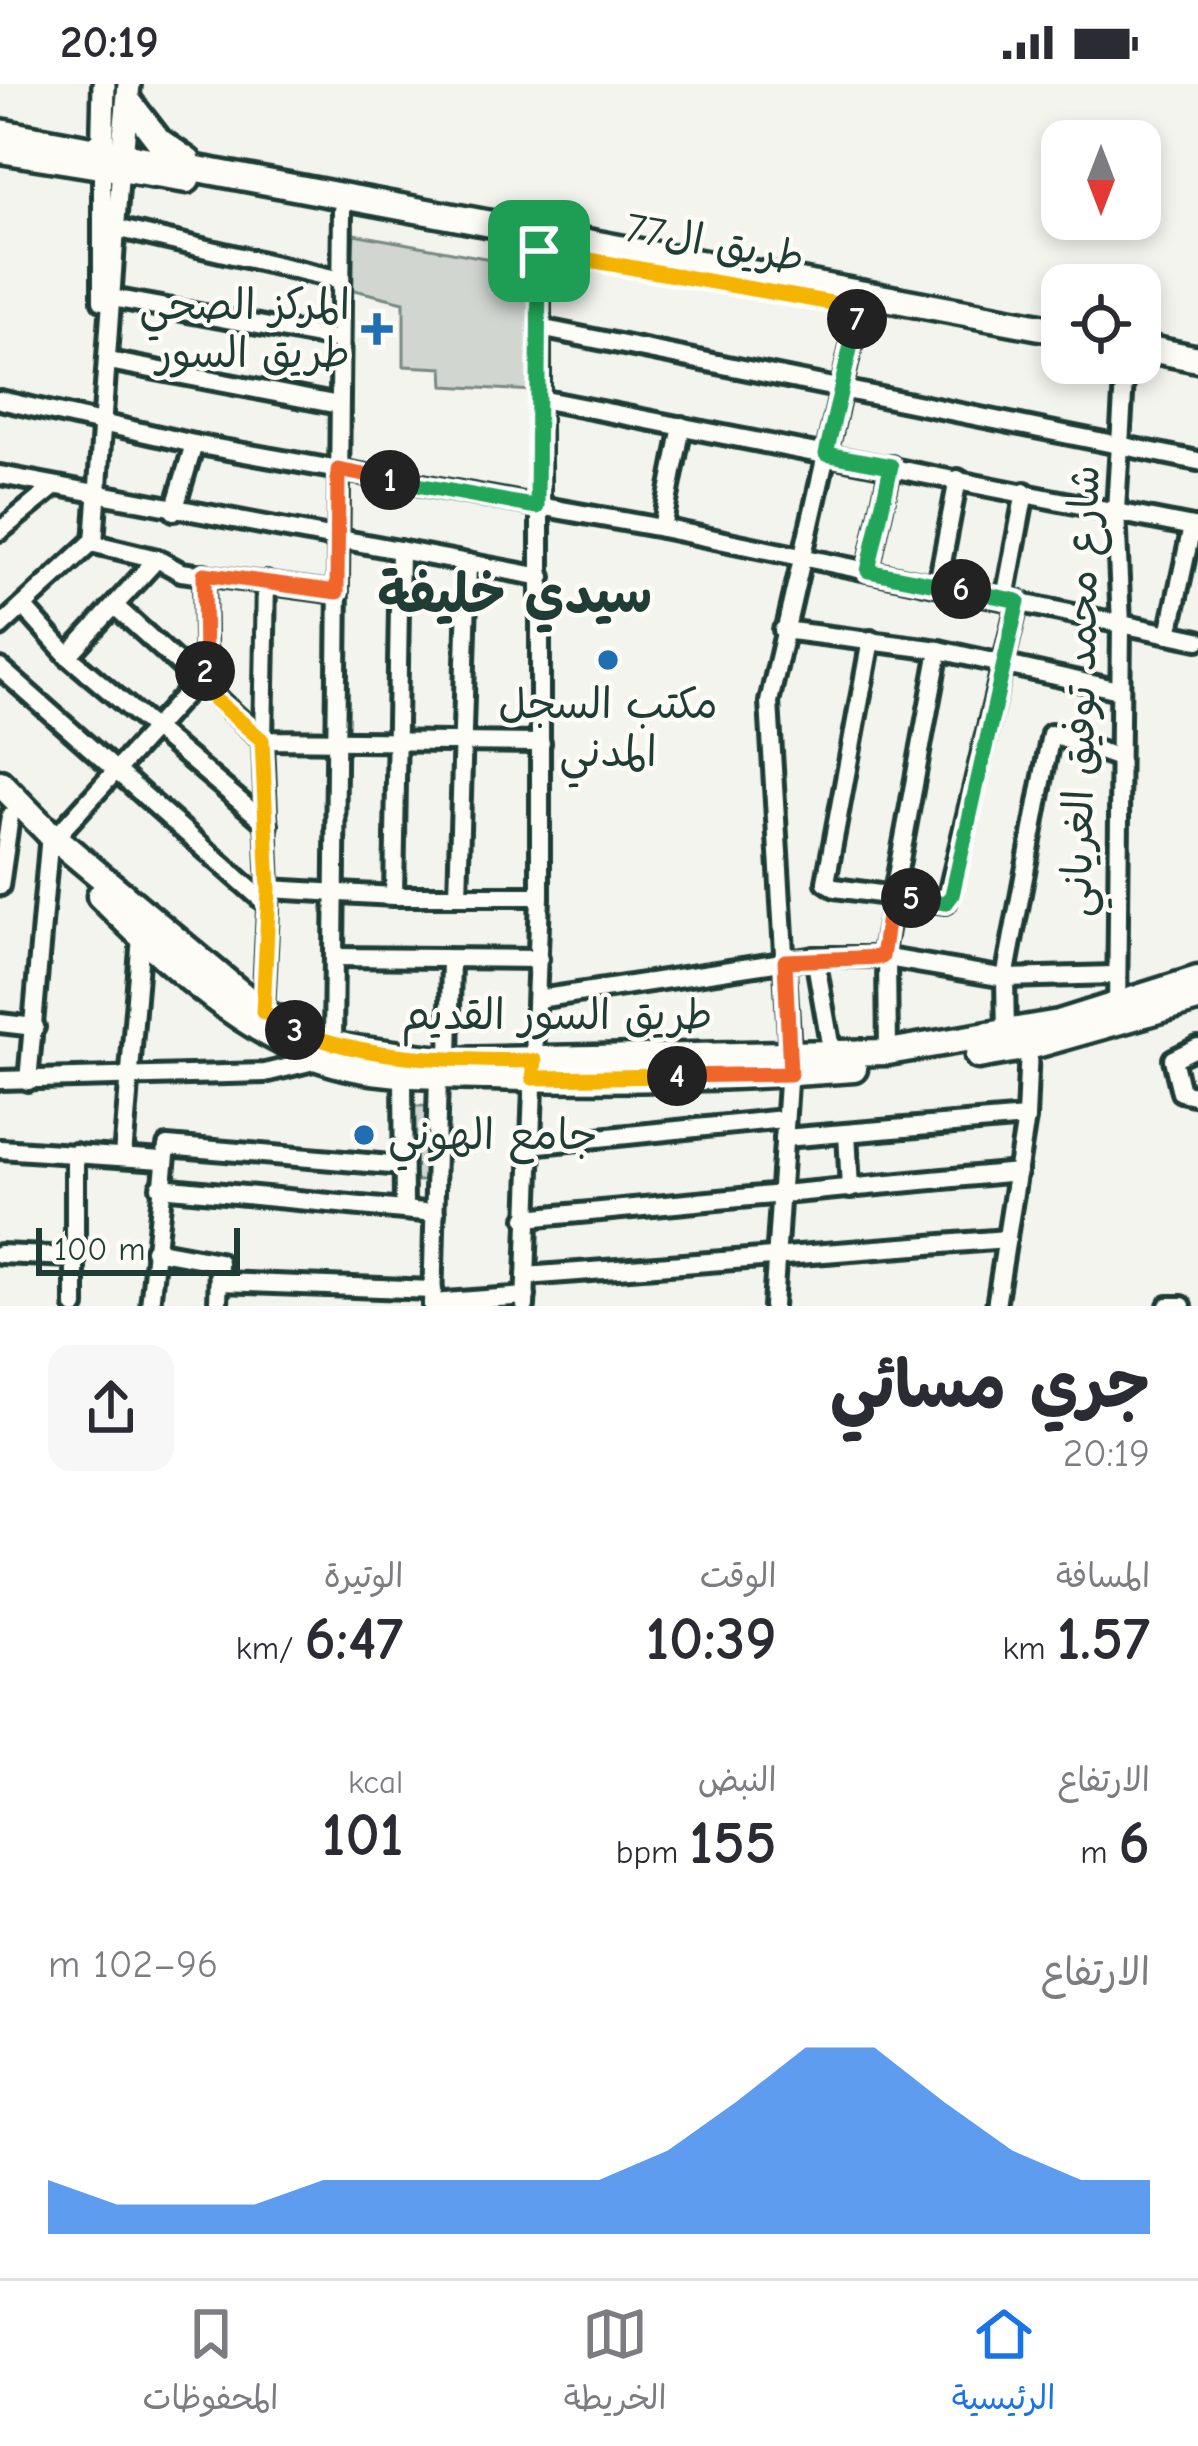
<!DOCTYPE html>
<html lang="ar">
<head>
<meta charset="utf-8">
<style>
  :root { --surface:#fff; --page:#f7f7f7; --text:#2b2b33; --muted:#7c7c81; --line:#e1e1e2; --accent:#1a73e8 }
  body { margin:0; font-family:"Comic Neue","Playpen Sans Arabic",sans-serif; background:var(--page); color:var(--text); direction:rtl; height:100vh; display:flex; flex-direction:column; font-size:45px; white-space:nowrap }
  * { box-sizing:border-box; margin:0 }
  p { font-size:39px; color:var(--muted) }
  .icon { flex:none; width:66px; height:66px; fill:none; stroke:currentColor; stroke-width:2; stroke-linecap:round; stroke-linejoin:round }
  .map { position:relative; height:1222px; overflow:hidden; direction:ltr }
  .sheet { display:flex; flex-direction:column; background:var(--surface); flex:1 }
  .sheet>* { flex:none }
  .needle { width:78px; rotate:180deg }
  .buttons { position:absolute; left:1041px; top:36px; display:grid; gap:24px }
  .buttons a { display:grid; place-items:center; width:120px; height:120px; border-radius:24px; background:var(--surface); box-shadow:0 6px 18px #0003; font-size:60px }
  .scale { position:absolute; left:36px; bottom:30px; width:204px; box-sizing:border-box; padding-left:12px; border:6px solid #1f3d34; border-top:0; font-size:33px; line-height:42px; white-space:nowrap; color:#1f3d34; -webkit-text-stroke:9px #fdfcf7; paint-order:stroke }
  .pin { position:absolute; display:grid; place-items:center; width:102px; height:102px; color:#fff; margin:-51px; border-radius:24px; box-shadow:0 6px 18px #0006 }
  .km { position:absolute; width:60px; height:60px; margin:-30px; border-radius:50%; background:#222; color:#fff; font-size:33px; line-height:60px; text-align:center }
  .round { display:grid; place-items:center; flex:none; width:126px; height:126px; border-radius:24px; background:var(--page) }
  .head { display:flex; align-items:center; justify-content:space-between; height:204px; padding:0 48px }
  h1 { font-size:66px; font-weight:700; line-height:90px }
  .metrics { display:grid; grid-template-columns:repeat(3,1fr); gap:18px; height:204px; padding:12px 48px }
  .metrics div { display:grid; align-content:center }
  .metrics b { font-size:60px; font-weight:700 }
  .metrics small { font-size:33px; font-weight:400 }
  .metrics p { font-size:33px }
  .chart { height:336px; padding:24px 48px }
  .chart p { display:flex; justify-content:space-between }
  .chart svg { width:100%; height:216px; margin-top:12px; fill:var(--accent); opacity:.7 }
  .status { display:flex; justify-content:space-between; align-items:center; height:84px; padding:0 60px; background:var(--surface); direction:ltr }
  .status svg { height:33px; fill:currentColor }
  .tab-bar { display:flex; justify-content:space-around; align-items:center; height:168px; border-top:3px solid var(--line); background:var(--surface); font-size:33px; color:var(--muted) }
  .tab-bar a { display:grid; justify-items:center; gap:6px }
  .tab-bar .on { color:var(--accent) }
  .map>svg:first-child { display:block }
  .green { fill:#d1d6d1; stroke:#788a82; stroke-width:3 }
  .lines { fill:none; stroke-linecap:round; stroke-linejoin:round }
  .minor-casing { stroke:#1f3d34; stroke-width:26 }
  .tertiary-casing { stroke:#1f3d34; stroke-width:30 }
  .secondary-casing { stroke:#1f3d34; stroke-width:33 }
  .minor { stroke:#fdfcf7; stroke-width:16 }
  .tertiary { stroke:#fdfcf7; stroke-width:21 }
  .secondary { stroke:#fdfcf7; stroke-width:24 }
  .split-1-casing { stroke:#fff; stroke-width:24 }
  .split-2-casing { stroke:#fff; stroke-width:24 }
  .split-3-casing { stroke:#fff; stroke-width:24 }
  .split-4-casing { stroke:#fff; stroke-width:24 }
  .split-5-casing { stroke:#fff; stroke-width:24 }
  .split-6-casing { stroke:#fff; stroke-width:24 }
  .split-7-casing { stroke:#fff; stroke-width:24 }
  .split-8-casing { stroke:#fff; stroke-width:24 }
  .split-1 { stroke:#22a559; stroke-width:15 }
  .split-2 { stroke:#f0652b; stroke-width:15 }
  .split-3 { stroke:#f5b400; stroke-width:15 }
  .split-4 { stroke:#f5b400; stroke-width:15 }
  .split-5 { stroke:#f0652b; stroke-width:15 }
  .split-6 { stroke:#22a559; stroke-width:15 }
  .split-7 { stroke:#22a559; stroke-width:15 }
  .split-8 { stroke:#f5b400; stroke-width:15 }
  .poi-dot { fill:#1f6fb2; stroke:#fdfcf7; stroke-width:4.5 }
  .labels { text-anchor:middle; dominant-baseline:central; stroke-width:9; stroke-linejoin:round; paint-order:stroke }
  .street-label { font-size:42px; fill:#1f3d34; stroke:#fdfcf7 }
  .poi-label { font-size:42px; fill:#1f3d34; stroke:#fdfcf7; text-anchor:end }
  .district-label { font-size:54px; font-weight:bold; fill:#1f3d34; stroke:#fdfcf7 }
</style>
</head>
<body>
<div class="status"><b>20:19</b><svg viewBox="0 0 49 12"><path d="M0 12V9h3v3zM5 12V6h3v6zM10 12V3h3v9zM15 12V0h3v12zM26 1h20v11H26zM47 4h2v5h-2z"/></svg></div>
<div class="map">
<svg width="1198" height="1222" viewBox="0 0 1198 1222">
  <rect width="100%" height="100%" fill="#f4f4ef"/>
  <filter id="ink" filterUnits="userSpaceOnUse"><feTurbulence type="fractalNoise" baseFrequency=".00833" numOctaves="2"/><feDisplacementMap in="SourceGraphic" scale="24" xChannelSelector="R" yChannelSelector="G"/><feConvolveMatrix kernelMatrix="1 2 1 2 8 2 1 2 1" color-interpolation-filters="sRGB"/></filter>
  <g filter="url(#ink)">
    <!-- green -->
    <g class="green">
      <path d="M 354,150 L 529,182 L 533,307 L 444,302 L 443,284 L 404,282 L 404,218 L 350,205 Z"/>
      <rect x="406" y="1022" width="24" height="75"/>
    </g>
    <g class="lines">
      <defs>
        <g id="minor">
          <path d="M 102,86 L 102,217"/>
          <path d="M 116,144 L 341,196"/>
          <path d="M 112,214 L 340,256"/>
          <path d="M 540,244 L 1198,377"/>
          <path d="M 109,277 L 339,321"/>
          <path d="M 540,315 L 1198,444"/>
          <path d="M 0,316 L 194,360 L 662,444 L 1198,556"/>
          <path d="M 0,391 L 542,493"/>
          <path d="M 174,427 L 194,360"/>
          <path d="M 662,444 L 682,342"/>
          <path d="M 0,447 L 55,402"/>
          <path d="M 94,459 L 120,88"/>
          <path d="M 868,487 L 891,382"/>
          <path d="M 204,490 L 206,607"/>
          <path d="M 938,500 L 958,395"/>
          <path d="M 1005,514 L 1025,408"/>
          <path d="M 23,522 L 68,572 L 268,741"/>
          <path d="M 116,523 L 263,656 L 541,659"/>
          <path d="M 0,543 L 91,459 L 157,475 L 181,488 L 337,509"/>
          <path d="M 783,546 L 939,566 L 1119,606"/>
          <path d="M 1169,550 L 1192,443"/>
          <path d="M 871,556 L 826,798 L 835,804 L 946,819 L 1018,517"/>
          <path d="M 68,572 L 157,475"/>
          <path d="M 0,584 L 268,821"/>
          <path d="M 0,802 L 10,732"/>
          <path d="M 269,805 L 394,812 L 540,812"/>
          <path d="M 394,812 L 400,466"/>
          <path d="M 458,812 L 468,479"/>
          <path d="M 334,873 L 539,875"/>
          <path d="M 815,873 L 832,971"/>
          <path d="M 882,873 L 939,566"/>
          <path d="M 887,874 L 888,968"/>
          <path d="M 538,915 L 815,873 L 882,873 L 1005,894 L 1114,891"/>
          <path d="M 263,928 L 269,805 L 263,656 L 266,498"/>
          <path d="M 1117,929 L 1121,541 L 1116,426 L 1125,279"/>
          <path d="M 0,939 L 35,943"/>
          <path d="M 1006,950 L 1005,894 L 1051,650 L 1119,674"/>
          <path d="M 1198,963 L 1173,975 L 1181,1008 L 1198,1012"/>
          <path d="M 449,977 L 451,875"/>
          <path d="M 403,990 L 404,1125"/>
          <path d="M 0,996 L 265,989 L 322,975 L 333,962 L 342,126"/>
          <path d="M 28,997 L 50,750 L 63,745 L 199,595"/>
          <path d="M 847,1049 L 850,1105"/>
          <path d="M 784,1054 L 1026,1034"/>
          <path d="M 530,1061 L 784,1035"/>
          <path d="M 0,1065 L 162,1076"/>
          <path d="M 123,1073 L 141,853"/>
          <path d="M 160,1103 L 435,1129"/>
          <path d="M 526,1134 L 1018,1088"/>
          <path d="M 154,1166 L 219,1178 L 218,1222"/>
          <path d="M 0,1170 L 72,1173"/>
          <path d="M 526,1192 L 1007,1155"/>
          <path d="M 220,1198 L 433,1206"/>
          <path d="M 432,1219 L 526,1212"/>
          <path d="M 75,1222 L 75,1069"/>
          <path d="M 150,1222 L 167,1062 L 403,1082"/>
          <path d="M 432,1222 L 438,992"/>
          <path d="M 525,1222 L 540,812 L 540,150"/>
          <path d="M 773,1222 L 790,969 L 769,618 L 860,224"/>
          <path d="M 996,1222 L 1026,1034 L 1029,963"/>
          <path d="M 1168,1222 L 1182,1222"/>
        </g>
        <g id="tertiary">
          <path d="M 102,83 L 104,0"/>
          <path d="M 121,83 L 129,0"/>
        </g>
        <g id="secondary">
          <path d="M 129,18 L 159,57 L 188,77"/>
          <path d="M 0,48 L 1062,247"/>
          <path d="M 0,66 L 187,96"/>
          <path d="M 1140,263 L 1198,275"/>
          <path d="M 0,699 L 50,750 L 263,928 L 333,962 L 449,977 L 888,968 L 1059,939 L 1198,895"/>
          <path d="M 100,812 C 162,874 235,942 318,974 C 370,993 435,992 490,993 C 610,997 733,994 854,985"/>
          <path d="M 978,972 L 1029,963 L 1198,915"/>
        </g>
      </defs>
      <!-- minor casing -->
      <use href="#minor" class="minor-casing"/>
      <!-- tertiary casing -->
      <use href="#tertiary" class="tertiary-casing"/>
      <!-- secondary casing -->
      <use href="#secondary" class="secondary-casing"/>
      <!-- minor -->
      <use href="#minor" class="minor"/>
      <!-- tertiary -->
      <use href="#tertiary" class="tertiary"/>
      <!-- secondary -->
      <use href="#secondary" class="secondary"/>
    </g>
  </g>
  <g class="lines" filter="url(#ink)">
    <defs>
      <path id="split-1" d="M 390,396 L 537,423 L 539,167"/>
      <path id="split-2" d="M 205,587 L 204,490 L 337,508 L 338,386 L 390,396"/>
      <path id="split-3" d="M 205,587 L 206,608 L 262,656 L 269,805 L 263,928 L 295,946"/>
      <path id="split-4" d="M 295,946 C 371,977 453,976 535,977 L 533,994 L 677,992"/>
      <path id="split-5" d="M 677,992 L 790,990 L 785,877 L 882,873 L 891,812 L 911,814"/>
      <path id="split-6" d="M 911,814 L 946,819 L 952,811 L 1018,517 L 961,505"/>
      <path id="split-7" d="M 857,235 L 826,370 L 891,382 L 868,487 L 961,505"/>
      <path id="split-8" d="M 539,167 L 860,224 L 857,235"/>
    </defs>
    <!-- split-1 casing -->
    <use href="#split-1" class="split-1-casing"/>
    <!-- split-2 casing -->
    <use href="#split-2" class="split-2-casing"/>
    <!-- split-3 casing -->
    <use href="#split-3" class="split-3-casing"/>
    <!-- split-4 casing -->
    <use href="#split-4" class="split-4-casing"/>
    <!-- split-5 casing -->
    <use href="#split-5" class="split-5-casing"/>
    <!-- split-6 casing -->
    <use href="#split-6" class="split-6-casing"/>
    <!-- split-7 casing -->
    <use href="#split-7" class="split-7-casing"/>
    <!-- split-8 casing -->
    <use href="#split-8" class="split-8-casing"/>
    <!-- split-1 -->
    <use href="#split-1" class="split-1"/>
    <!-- split-2 -->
    <use href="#split-2" class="split-2"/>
    <!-- split-3 -->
    <use href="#split-3" class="split-3"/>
    <!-- split-4 -->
    <use href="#split-4" class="split-4"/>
    <!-- split-5 -->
    <use href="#split-5" class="split-5"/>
    <!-- split-6 -->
    <use href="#split-6" class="split-6"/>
    <!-- split-7 -->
    <use href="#split-7" class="split-7"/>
    <!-- split-8 -->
    <use href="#split-8" class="split-8"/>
  </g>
  <!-- markers -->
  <g class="poi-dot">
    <path d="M371 227h12v12h12v12h-12v12h-12v-12h-12v-12h12z"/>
    <circle cx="608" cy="576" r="12"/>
    <circle cx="364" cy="1051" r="12"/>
  </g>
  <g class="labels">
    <!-- street labels -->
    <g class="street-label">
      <text transform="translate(715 159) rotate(10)">طريق ال77</text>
      <text transform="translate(1081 607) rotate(-89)">شارع محمد توفيق الغرياني</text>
      <text x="557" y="931">طريق السور القديم</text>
    </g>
    <!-- poi labels -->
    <g class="poi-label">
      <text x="350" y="221">المركز الصحي<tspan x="350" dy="48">طريق السور</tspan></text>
      <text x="608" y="620" text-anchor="middle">مكتب السجل<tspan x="608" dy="48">المدني</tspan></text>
      <text x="388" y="1051" text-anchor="start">جامع الهوني</text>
    </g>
    <!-- district labels -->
    <g class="district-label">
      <text x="515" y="510">سيدي خليفة</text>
    </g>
  </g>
</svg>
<div class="buttons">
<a><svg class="needle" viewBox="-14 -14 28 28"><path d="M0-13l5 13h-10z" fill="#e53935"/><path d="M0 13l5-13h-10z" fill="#7c7c81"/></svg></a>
<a><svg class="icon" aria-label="locate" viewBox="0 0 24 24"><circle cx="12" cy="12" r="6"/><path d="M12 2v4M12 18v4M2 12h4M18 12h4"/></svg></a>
</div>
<div class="scale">100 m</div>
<div class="pin" style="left:539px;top:167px;background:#1e9e55"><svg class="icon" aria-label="arrive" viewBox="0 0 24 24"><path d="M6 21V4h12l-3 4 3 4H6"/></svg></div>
<b class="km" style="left:390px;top:396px">1</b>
<b class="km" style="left:205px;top:587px">2</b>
<b class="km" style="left:295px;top:946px">3</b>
<b class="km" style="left:677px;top:992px">4</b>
<b class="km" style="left:911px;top:814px">5</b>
<b class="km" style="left:961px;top:505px">6</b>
<b class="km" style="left:857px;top:235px">7</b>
</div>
<section class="sheet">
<div class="head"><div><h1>جري مسائي</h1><p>20:19</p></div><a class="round"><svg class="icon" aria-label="share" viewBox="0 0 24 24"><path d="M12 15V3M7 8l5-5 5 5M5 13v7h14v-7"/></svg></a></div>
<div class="metrics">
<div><p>المسافة</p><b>1.57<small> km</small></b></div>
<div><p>الوقت</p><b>10:39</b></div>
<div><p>الوتيرة</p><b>6:47<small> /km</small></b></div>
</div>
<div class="metrics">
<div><p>الارتفاع</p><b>6<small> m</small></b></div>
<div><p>النبض</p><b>155<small> bpm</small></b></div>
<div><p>kcal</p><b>101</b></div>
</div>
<div class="chart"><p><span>الارتفاع</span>96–102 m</p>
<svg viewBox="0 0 160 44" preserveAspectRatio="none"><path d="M0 44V33L10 38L20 38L30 38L40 33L50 33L60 33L70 33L80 33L90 27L100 17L110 6L120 6L130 17L140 27L150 33L160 33V44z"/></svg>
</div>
</section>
<nav class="tab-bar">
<a class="on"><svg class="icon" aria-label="home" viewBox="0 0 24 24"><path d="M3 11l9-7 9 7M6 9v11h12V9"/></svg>الرئيسية</a>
<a><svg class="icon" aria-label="map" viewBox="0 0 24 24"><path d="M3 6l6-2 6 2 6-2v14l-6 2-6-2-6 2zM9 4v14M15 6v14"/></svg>الخريطة</a>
<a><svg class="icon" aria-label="saved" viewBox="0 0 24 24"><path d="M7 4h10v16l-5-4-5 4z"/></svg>المحفوظات</a>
</nav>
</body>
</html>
